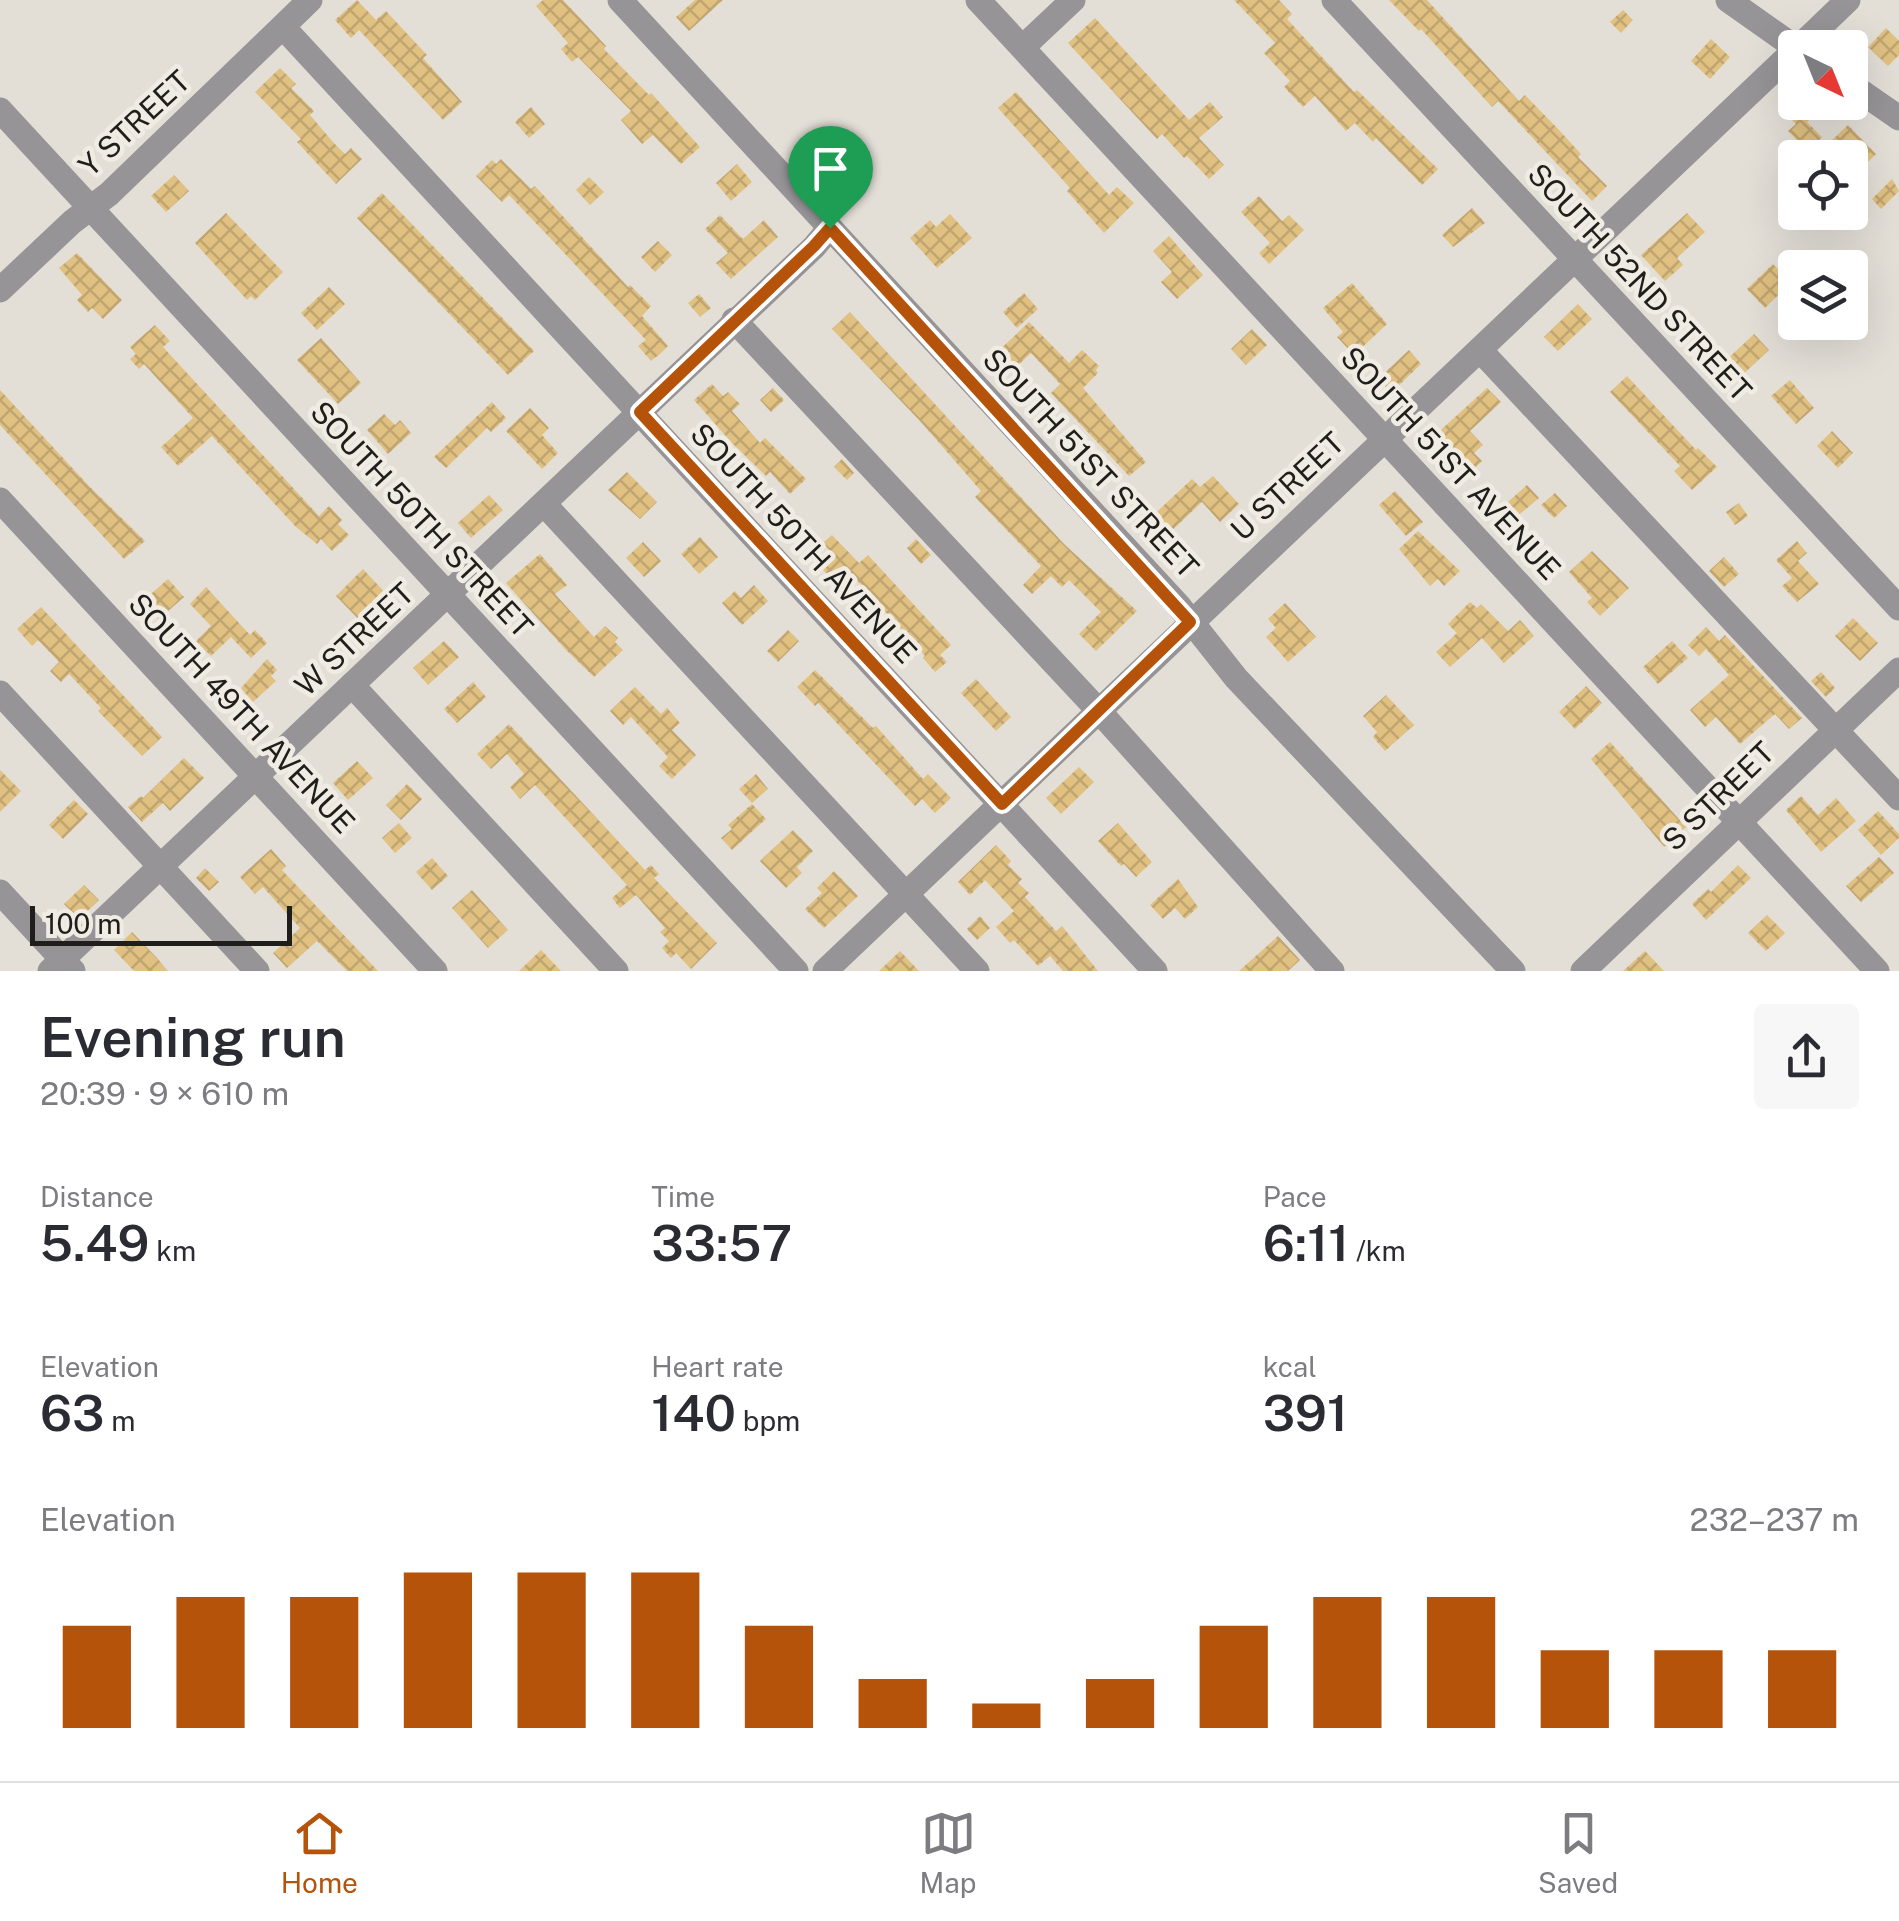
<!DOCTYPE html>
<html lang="en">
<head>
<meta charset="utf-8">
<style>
  :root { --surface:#fff; --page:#f7f7f7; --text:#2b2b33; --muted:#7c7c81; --line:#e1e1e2; --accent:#b45309 }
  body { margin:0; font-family:"Public Sans",sans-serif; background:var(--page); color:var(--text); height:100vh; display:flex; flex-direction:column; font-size:38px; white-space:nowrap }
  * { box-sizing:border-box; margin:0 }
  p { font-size:32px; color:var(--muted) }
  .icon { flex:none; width:55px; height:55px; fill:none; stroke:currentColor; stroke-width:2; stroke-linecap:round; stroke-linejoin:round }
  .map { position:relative; height:971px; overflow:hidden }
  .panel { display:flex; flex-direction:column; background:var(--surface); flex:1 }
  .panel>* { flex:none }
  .needle { width:65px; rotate:137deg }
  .buttons { position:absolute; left:1778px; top:30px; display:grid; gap:20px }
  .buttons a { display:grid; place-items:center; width:90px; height:90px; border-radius:10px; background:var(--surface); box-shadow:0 10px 40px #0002; font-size:50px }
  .scale { position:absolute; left:30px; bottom:25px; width:262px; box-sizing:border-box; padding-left:10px; border:5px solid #1f1e1b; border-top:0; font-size:28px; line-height:35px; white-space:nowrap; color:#1f1e1b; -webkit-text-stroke:8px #f0ece4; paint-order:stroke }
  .pin { position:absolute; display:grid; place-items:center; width:85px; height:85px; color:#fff; margin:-102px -42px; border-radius:50% 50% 50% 0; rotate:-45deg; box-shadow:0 0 10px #0007 }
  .pin .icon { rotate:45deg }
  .round { display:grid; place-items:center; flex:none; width:105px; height:105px; border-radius:10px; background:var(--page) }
  .overview { display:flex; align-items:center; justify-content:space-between; height:170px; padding:0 40px }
  h1 { font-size:55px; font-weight:600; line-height:75px }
  .metrics { display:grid; grid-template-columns:repeat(3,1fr); gap:15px; height:170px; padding:10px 40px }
  .metrics div { display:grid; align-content:center }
  .metrics b { font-size:50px; font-weight:600 }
  .metrics small { font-size:28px; font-weight:400 }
  .metrics p { font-size:28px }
  .chart { height:280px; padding:20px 40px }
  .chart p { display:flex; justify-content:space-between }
  .chart svg { width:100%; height:180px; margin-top:10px; stroke:var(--accent); stroke-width:6 }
  .tab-bar { display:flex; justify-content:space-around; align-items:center; height:140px; border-top:2px solid var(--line); background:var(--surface); font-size:28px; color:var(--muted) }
  .tab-bar a { display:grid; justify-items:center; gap:5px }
  .tab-bar .on { color:var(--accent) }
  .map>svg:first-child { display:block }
  .building { fill:url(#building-cross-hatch) }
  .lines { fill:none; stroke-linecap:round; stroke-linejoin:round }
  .minor { stroke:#969497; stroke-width:25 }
  .route-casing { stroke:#fff; stroke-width:20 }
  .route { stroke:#b45309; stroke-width:12 }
  .labels { text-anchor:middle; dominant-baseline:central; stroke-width:9; stroke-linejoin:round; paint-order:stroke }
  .street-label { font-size:30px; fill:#1f1e1b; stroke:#f0ece4 }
</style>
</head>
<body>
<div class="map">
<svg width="1899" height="971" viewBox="0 0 1899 971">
  <defs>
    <pattern id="building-cross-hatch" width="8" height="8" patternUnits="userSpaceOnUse" patternTransform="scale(2.5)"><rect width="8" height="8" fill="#e1c182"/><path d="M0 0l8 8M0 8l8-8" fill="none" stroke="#c1a570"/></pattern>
  </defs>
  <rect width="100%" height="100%" fill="#e3dfd7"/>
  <!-- building -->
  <g class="building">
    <path d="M 357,0 L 376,20 L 386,11 L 427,55 L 423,58 L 462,102 L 443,120 L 359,30 L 351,38 L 335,20 Z"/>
    <path d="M 543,0 L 563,0 L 606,46 L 604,49 L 649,95 L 651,93 L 700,147 L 681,164 L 653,135 L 642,144 L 621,120 L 631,111 L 578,57 L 572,62 L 561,49 L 568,43 L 536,6 Z"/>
    <path d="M 695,0 L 723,0 L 689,31 L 676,17 Z"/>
    <path d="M 1234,0 L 1279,0 L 1292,14 L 1287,19 L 1354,92 L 1357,90 L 1438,169 L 1422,185 L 1376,138 L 1373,142 L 1355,123 L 1346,131 L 1315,96 L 1303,107 L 1284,87 L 1290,81 L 1264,53 L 1275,43 Z"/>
    <path d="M 1389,0 L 1427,0 L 1519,101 L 1525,95 L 1559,130 L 1581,154 L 1578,157 L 1607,186 L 1592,201 L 1498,101 L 1492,107 L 1421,29 L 1419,31 Z"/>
    <path d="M 1623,10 L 1633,20 L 1621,33 L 1610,22 Z"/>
    <path d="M 1095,18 L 1189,120 L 1210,102 L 1223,117 L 1199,138 L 1224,165 L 1209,179 L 1187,156 L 1184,158 L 1162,134 L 1157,139 L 1068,43 Z"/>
    <path d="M 1886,28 L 1899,41 L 1899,55 L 1888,66 L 1868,47 Z"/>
    <path d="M 1711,39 L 1730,57 L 1710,79 L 1691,61 Z"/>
    <path d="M 280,68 L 296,84 L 291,88 L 314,111 L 310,115 L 333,142 L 345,154 L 351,148 L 362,159 L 336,184 L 297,142 L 301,139 L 255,92 Z"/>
    <path d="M 1016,92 L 1109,195 L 1117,187 L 1134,203 L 1104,233 L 1067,191 L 1070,188 L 998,108 Z"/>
    <path d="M 1798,102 L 1827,102 L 1807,122 L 1822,137 L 1808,151 L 1788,131 L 1796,124 L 1786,114 Z"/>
    <path d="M 531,107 L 545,124 L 529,138 L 515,122 Z"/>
    <path d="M 1848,125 L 1876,154 L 1858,172 L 1850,163 L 1850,158 L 1845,158 L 1830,142 Z"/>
    <path d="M 853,152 L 868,167 L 837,196 L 823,181 Z"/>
    <path d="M 501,159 L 531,189 L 535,186 L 628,287 L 630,285 L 651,306 L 642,316 L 668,346 L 660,354 L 651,361 L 638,346 L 646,340 L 551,239 L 509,195 L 502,202 L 476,176 L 492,160 L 496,164 Z"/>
    <path d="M 737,164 L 752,182 L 731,201 L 716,183 Z"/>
    <path d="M 174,175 L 189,191 L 166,212 L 151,196 Z"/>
    <path d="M 589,177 L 604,192 L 590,205 L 576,190 Z"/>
    <path d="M 1892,179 L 1899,191 L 1881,209 L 1872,199 Z"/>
    <path d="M 382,193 L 534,351 L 508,375 L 357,218 Z"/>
    <path d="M 1259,196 L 1282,221 L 1289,215 L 1304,230 L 1269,264 L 1259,253 L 1270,243 L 1241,212 Z"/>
    <path d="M 1472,208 L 1485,223 L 1453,247 L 1442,235 Z"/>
    <path d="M 226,213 L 283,272 L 255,300 L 251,296 L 247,300 L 195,243 Z"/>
    <path d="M 1687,213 L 1705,232 L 1677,258 L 1683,265 L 1665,281 L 1641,255 Z"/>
    <path d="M 950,214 L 972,238 L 937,268 L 910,238 L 930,220 L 936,227 Z"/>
    <path d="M 720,215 L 743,239 L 764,220 L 778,237 L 731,279 L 716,263 L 728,253 L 705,229 Z"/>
    <path d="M 1169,236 L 1203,275 L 1177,299 L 1161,282 L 1172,272 L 1153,251 Z"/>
    <path d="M 658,241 L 672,255 L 655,272 L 641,257 Z"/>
    <path d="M 77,253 L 122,300 L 103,319 L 92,308 L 88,312 L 77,300 L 82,295 L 59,268 Z"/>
    <path d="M 1773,264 L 1791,283 L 1765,308 L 1747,289 Z"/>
    <path d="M 1352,283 L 1387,324 L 1354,355 L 1337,337 L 1343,332 L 1323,308 Z"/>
    <path d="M 329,287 L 345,304 L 317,330 L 301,313 Z"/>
    <path d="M 1024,293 L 1038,309 L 1017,328 L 1003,312 Z"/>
    <path d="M 699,294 L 711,308 L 700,317 L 688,303 Z"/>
    <path d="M 1578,304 L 1592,319 L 1558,351 L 1544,337 Z"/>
    <path d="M 850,312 L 1064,544 L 1137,611 L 1096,651 L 1079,634 L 1101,612 L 1069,580 L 1062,587 L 1051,576 L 1032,594 L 1023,585 L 1041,566 L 975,497 L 981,491 L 920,421 L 832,329 Z"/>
    <path d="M 1029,322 L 1069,363 L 1082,350 L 1099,366 L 1096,370 L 1098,373 L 1083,388 L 1146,462 L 1129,476 L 1051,393 L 1060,384 L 1031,353 L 1009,374 L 992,357 Z"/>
    <path d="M 155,325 L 170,341 L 163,347 L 319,516 L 329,506 L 342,520 L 338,524 L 349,535 L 332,551 L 321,539 L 317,544 L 296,527 L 212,436 L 178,466 L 161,447 L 193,418 L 144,364 L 139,369 L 130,359 L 136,354 L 130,347 Z"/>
    <path d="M 1252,329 L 1267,345 L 1246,365 L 1231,349 Z"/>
    <path d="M 1754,334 L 1769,350 L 1736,381 L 1721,365 Z"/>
    <path d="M 321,338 L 361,383 L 338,404 L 297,360 Z"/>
    <path d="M 1409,350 L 1421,364 L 1391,393 L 1378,379 Z"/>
    <path d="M 1627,376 L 1696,450 L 1698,448 L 1717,467 L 1692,490 L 1674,471 L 1680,466 L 1610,392 Z"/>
    <path d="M 1790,380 L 1814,408 L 1796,424 L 1771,396 Z"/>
    <path d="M 712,384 L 723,396 L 728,392 L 740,404 L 732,411 L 760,443 L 765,438 L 806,479 L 790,494 L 770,472 L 766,476 L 732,443 L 694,400 Z"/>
    <path d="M 773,388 L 784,400 L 771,412 L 760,400 Z"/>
    <path d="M 1487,388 L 1501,402 L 1470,431 L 1483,445 L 1474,453 L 1482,461 L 1468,475 L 1433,437 Z"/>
    <path d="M 0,390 L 90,487 L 145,541 L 124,559 L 0,425 Z"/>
    <path d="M 492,402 L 506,418 L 491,432 L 487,428 L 446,468 L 434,457 Z"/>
    <path d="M 530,408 L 549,428 L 542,435 L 558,453 L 542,469 L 506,431 Z"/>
    <path d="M 384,414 L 395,425 L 400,420 L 411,433 L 388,454 L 367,430 Z"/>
    <path d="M 1832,431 L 1853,453 L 1838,468 L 1817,446 Z"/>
    <path d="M 842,459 L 854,473 L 847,480 L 834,467 Z"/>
    <path d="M 627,472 L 657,502 L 640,519 L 608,490 Z"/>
    <path d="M 1213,476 L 1239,504 L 1220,522 L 1202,502 L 1163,539 L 1147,521 L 1192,479 L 1200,487 Z"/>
    <path d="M 1527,485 L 1539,498 L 1513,520 L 1502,507 Z"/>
    <path d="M 1395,491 L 1423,522 L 1406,536 L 1379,505 Z"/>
    <path d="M 1555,493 L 1567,506 L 1554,518 L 1541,505 Z"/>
    <path d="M 489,495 L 503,510 L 471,538 L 458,523 Z"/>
    <path d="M 1739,503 L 1748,516 L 1735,525 L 1726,512 Z"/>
    <path d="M 1418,531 L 1460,571 L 1444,586 L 1438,579 L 1430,586 L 1399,549 Z"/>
    <path d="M 832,535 L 859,563 L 868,555 L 951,645 L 940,655 L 947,662 L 935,672 L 923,658 L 925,656 L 845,567 L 833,580 L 817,564 L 830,551 L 823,543 Z"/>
    <path d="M 700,537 L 718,557 L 699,574 L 681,554 Z"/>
    <path d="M 916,539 L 931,555 L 921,564 L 907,548 Z"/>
    <path d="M 1797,541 L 1807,553 L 1798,561 L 1819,584 L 1797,602 L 1782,586 L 1792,578 L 1776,560 Z"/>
    <path d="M 643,542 L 661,561 L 644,577 L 626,558 Z"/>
    <path d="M 1592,551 L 1629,588 L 1600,616 L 1587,602 L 1592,598 L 1569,572 Z"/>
    <path d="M 540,554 L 567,585 L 555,594 L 594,637 L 605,626 L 618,638 L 615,642 L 623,650 L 594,677 L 566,650 L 506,583 Z"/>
    <path d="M 1724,557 L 1739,574 L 1724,587 L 1709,571 Z"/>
    <path d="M 363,569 L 393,601 L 366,627 L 336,596 Z"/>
    <path d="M 168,579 L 184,597 L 159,619 L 143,601 Z"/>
    <path d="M 754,585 L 768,601 L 742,625 L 722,603 L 735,591 L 741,598 Z"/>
    <path d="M 206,587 L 250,635 L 255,630 L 267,643 L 251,658 L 231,637 L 211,656 L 196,641 L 211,626 L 190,604 Z"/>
    <path d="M 1470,602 L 1477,608 L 1481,604 L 1508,631 L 1520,620 L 1534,636 L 1504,663 L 1482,638 L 1450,667 L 1436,652 L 1457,633 L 1448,624 Z"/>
    <path d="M 1285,603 L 1316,637 L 1288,662 L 1266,637 L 1276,628 L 1268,619 Z"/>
    <path d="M 41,607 L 162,737 L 142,756 L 98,711 L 101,708 L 69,674 L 61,682 L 50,671 L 59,662 L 38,640 L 32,646 L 17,629 Z"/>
    <path d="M 1853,618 L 1878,643 L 1860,661 L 1835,636 Z"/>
    <path d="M 1706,627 L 1719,641 L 1725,635 L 1802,718 L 1789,729 L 1775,714 L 1740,744 L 1716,717 L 1705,727 L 1690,710 L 1729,675 L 1706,649 L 1699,656 L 1688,645 Z"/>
    <path d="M 788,630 L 799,641 L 778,662 L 767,651 Z"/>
    <path d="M 444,641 L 459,657 L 428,685 L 413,668 Z"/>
    <path d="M 1672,641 L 1688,658 L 1658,684 L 1643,667 Z"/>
    <path d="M 267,659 L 277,670 L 271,676 L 276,681 L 253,702 L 241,688 Z"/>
    <path d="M 815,670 L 873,728 L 876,726 L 923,779 L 928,774 L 951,798 L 935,813 L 922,799 L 915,806 L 818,703 L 815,706 L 797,687 Z"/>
    <path d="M 1821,672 L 1835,688 L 1826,697 L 1811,681 Z"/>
    <path d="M 976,679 L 1011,717 L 996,731 L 961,693 Z"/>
    <path d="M 473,682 L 486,697 L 457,723 L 444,709 Z"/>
    <path d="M 1586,686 L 1602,703 L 1575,729 L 1559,712 Z"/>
    <path d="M 635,687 L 661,714 L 667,708 L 680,723 L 672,730 L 696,755 L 672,779 L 659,766 L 668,757 L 631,717 L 623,725 L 610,711 Z"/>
    <path d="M 1386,695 L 1414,725 L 1385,751 L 1373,737 L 1377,732 L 1363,716 Z"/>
    <path d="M 509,724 L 645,870 L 651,865 L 659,874 L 654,878 L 717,943 L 691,969 L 676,953 L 671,958 L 662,948 L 669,941 L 660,932 L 665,928 L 636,895 L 620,908 L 612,898 L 627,885 L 535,785 L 520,799 L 510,787 L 524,774 L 507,754 L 491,769 L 477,754 Z"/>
    <path d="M 1610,742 L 1686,827 L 1664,847 L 1591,759 Z"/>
    <path d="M 184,758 L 204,778 L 170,811 L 163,803 L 142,822 L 128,807 L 141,796 L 143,798 Z"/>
    <path d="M 357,761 L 373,778 L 348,800 L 333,783 Z"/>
    <path d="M 1079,767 L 1094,782 L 1061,814 L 1046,798 Z"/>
    <path d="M 0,770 L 21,791 L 0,812 Z"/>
    <path d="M 756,774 L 768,789 L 752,803 L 739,789 Z"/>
    <path d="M 407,784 L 422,799 L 401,820 L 386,805 Z"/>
    <path d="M 1801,796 L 1818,815 L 1836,798 L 1856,821 L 1821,852 L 1786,810 Z"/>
    <path d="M 74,800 L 88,814 L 63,839 L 49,825 Z"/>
    <path d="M 752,804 L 766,819 L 732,850 L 721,838 L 732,829 L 728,825 Z"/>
    <path d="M 1878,811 L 1899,834 L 1899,838 L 1881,855 L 1858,830 Z"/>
    <path d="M 399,823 L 412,838 L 395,853 L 382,838 Z"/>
    <path d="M 1118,823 L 1152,862 L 1136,877 L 1124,864 L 1121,866 L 1098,841 Z"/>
    <path d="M 793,830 L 813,851 L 797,867 L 802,873 L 786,888 L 760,861 Z"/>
    <path d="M 996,845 L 1011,861 L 1008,865 L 1022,879 L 1018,883 L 1029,893 L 1025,897 L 1056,931 L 1062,926 L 1098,971 L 1063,971 L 1050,956 L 1038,966 L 1014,940 L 1010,943 L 996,927 L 1014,911 L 985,880 L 970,895 L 958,882 Z"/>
    <path d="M 271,849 L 286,866 L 282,870 L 378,971 L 347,971 L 317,941 L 287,968 L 273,953 L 300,928 L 263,887 L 255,894 L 240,877 Z"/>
    <path d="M 1879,857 L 1894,873 L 1861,902 L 1846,886 Z"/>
    <path d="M 432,858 L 448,876 L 432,890 L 416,872 Z"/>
    <path d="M 1738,865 L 1751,878 L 1706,920 L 1692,904 L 1708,889 L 1711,892 Z"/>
    <path d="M 205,868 L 219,882 L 209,891 L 196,878 Z"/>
    <path d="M 834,871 L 858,896 L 824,928 L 805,909 L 822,893 L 817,888 Z"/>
    <path d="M 1178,879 L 1198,907 L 1185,919 L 1175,908 L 1163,919 L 1150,905 Z"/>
    <path d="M 84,885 L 99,900 L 79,919 L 64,904 Z"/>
    <path d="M 472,890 L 508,930 L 488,948 L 452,908 Z"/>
    <path d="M 1767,915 L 1785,933 L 1766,951 L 1748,933 Z"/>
    <path d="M 980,916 L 990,928 L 977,940 L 967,929 Z"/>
    <path d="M 132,932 L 157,958 L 168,971 L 134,971 L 114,950 Z"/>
    <path d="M 1278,936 L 1300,960 L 1288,971 L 1239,971 Z"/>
    <path d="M 541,950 L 561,971 L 519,971 Z"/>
    <path d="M 900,951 L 919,971 L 879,971 Z"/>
    <path d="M 1645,951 L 1664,971 L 1623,971 Z"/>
  </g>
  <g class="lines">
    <!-- minor -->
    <g class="minor">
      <path d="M 620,0 L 1179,606 L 1236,678 L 1513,971"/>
      <path d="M 978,0 L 1877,971"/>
      <path d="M 1334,0 L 1899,608"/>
      <path d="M 1728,0 L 1796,48"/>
      <path d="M 283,27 L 1155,971"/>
      <path d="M 1023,47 L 1073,0"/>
      <path d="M 1798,48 L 1848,0"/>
      <path d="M 1850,84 L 1899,118"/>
      <path d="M 0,110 L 796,971"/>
      <path d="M 0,290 L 72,222 L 109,194 L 310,0"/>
      <path d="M 734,320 L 1098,710 L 1332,971"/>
      <path d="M 1480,350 L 1899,798"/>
      <path d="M 0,500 L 435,971"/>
      <path d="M 544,504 L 977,971"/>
      <path d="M 352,685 L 616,971"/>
      <path d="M 0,693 L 257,971"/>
      <path d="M 0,892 L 73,971"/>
      <path d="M 50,971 L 814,247 L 830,228"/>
      <path d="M 825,971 L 1795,50"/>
      <path d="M 1583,971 L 1899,670"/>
    </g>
  </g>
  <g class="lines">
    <defs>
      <path id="route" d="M 830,228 L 1190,622 L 1002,804 L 640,412 L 814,246 Z"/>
    </defs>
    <!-- route casing -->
    <use href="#route" class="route-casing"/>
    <!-- route -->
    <use href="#route" class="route"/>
  </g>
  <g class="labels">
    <!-- street labels -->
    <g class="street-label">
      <text transform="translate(134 123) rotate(-43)">Y STREET</text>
      <text transform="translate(1640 282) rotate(47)">SOUTH 52ND STREET</text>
      <text transform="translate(1091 463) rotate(47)">SOUTH 51ST STREET</text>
      <text transform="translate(1451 463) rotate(47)">SOUTH 51ST AVENUE</text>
      <text transform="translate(1287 486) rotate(-43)">U STREET</text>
      <text transform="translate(422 519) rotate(47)">SOUTH 50TH STREET</text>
      <text transform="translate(804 543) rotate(47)">SOUTH 50TH AVENUE</text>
      <text transform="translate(354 639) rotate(-43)">W STREET</text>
      <text transform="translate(242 713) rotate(47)">SOUTH 49TH AVENUE</text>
      <text transform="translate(1718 796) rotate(-44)">S STREET</text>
    </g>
  </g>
</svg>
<div class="buttons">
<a><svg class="needle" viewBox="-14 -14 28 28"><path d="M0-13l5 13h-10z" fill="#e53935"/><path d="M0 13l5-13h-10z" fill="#7c7c81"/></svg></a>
<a><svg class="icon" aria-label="locate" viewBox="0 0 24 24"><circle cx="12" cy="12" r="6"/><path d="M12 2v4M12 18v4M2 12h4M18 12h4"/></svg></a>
<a><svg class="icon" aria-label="layers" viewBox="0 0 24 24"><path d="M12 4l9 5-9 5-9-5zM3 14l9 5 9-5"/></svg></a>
</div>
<div class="scale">100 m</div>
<div class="pin" style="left:830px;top:228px;background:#1e9e55"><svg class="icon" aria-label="arrive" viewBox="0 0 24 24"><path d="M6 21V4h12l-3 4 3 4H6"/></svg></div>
</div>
<section class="panel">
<div class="overview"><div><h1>Evening run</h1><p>20:39 · 9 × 610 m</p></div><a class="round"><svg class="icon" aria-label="share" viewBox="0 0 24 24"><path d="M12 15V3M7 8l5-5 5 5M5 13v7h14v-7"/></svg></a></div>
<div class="metrics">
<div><p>Distance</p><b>5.49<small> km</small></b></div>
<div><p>Time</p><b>33:57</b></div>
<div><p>Pace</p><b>6:11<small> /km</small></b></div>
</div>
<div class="metrics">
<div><p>Elevation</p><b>63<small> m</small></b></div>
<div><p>Heart rate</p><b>140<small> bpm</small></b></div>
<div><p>kcal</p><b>391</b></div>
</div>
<div class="chart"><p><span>Elevation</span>232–237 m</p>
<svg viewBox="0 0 160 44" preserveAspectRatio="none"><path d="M5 44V19M15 44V12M25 44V12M35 44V6M45 44V6M55 44V6M65 44V19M75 44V32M85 44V38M95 44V32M105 44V19M115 44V12M125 44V12M135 44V25M145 44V25M155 44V25"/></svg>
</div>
</section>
<nav class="tab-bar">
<a class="on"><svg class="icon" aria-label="home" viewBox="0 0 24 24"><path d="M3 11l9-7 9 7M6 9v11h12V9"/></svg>Home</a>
<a><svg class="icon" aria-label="map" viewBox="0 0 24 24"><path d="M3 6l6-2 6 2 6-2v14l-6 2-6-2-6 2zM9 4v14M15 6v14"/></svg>Map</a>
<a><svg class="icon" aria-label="saved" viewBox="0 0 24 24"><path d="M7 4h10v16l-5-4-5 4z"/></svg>Saved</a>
</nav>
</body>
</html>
